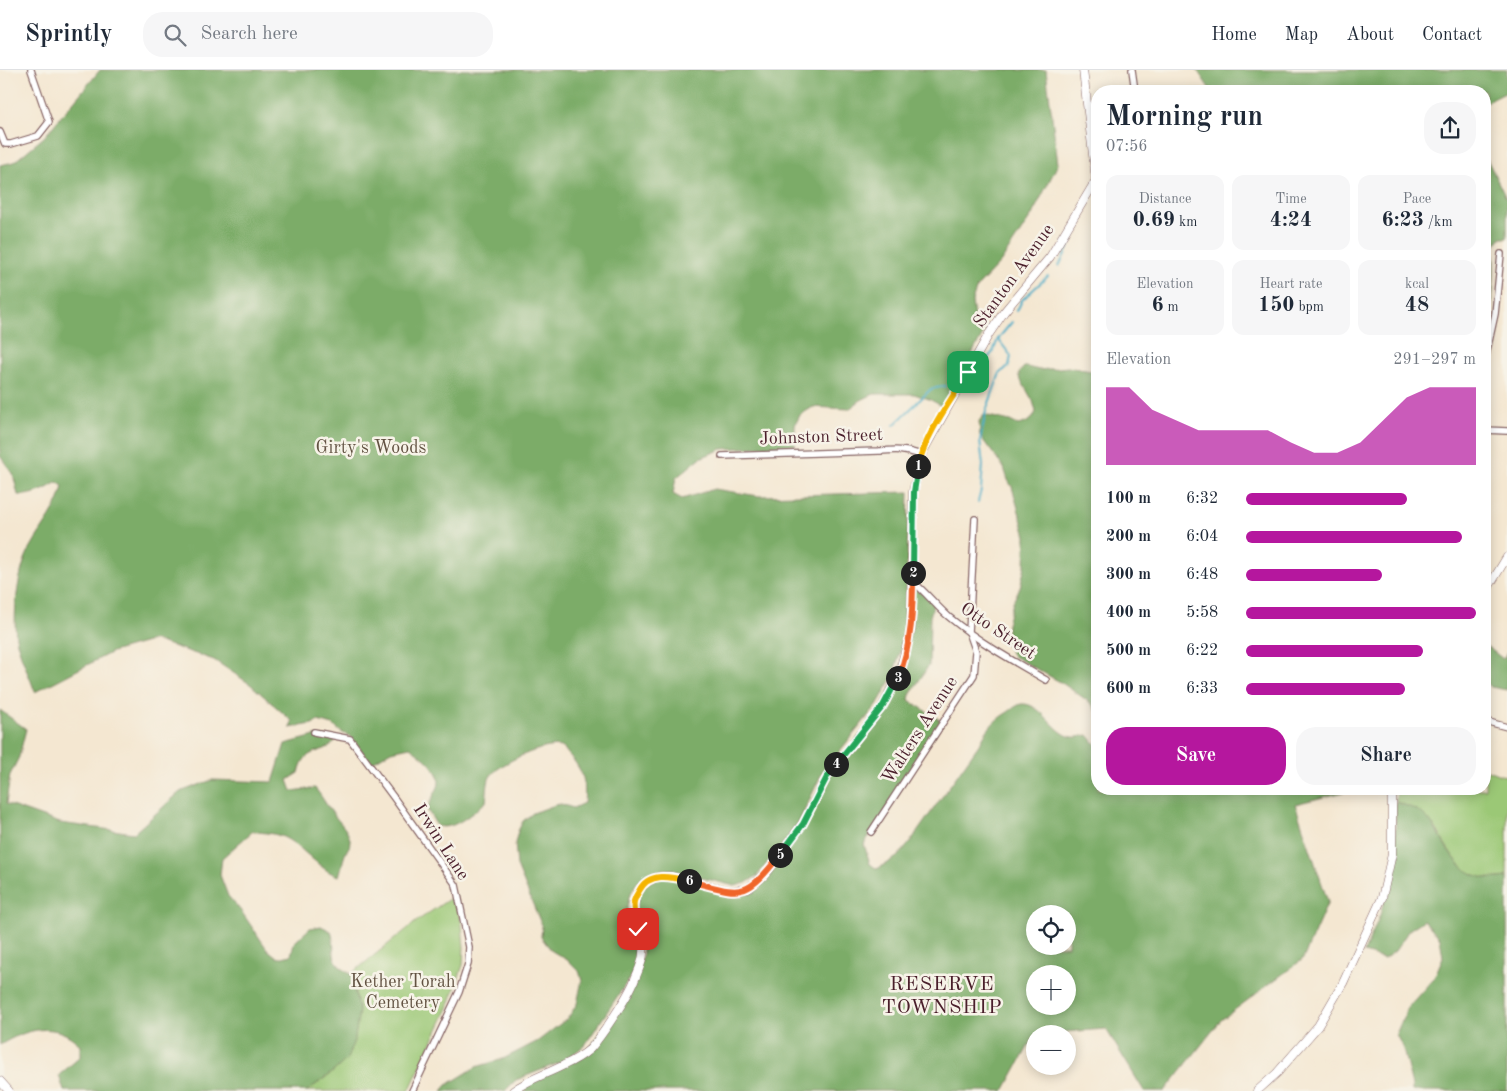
<!DOCTYPE html>
<html lang="en">
<head>
<meta charset="utf-8">
<style>
  :root { --surface:#fff; --page:#f6f6f7; --text:#1f2937; --muted:#747a83; --line:#e0e1e3; --accent:#b5179e }
  body { margin:0; font-family:"Old Standard TT",serif; background:var(--page); color:var(--text); height:100vh; display:flex; flex-direction:column; font-size:19px; white-space:nowrap }
  * { box-sizing:border-box; margin:0 }
  p { font-size:16px; color:var(--muted) }
  .icon { flex:none; width:28px; height:28px; fill:none; stroke:currentColor; stroke-width:2; stroke-linecap:round; stroke-linejoin:round }
  .map { position:relative; flex:1; overflow:hidden }
  .sheet { position:absolute; left:1091px; top:15px; width:400px; height:710px; display:flex; flex-direction:column; background:var(--surface); border-radius:20px; box-shadow:0 2px 12px #0003 }
  .sheet>* { flex:none }
  .buttons { position:absolute; left:1026px; top:835px; display:grid; gap:10px }
  .buttons a { display:grid; place-items:center; width:50px; height:50px; border-radius:50%; background:var(--surface); box-shadow:0 2px 12px #0003; font-size:25px }
  .pin { position:absolute; display:grid; place-items:center; width:42px; height:42px; color:#fff; margin:-21px; border-radius:10px; box-shadow:0 2px 8px #0006 }
  .km { position:absolute; width:25px; height:25px; margin:-12px; border-radius:50%; background:#222; color:#fff; font-size:14px; line-height:25px; text-align:center }
  .round { display:grid; place-items:center; flex:none; width:52px; height:52px; border-radius:20px; background:var(--page) }
  .headline { display:flex; align-items:center; justify-content:space-between; height:85px; padding:0 15px }
  h1 { font-size:28px; font-weight:800; line-height:38px }
  .metrics { display:grid; grid-template-columns:repeat(3,1fr); gap:8px; height:85px; padding:5px 15px }
  .metrics div { display:grid; align-content:center; border-radius:12px; background:var(--page); text-align:center }
  .metrics b { font-size:21px; font-weight:800 }
  .metrics small { font-size:14px; font-weight:400 }
  .metrics p { font-size:14px }
  .chart { height:140px; padding:10px 15px }
  .chart p { display:flex; justify-content:space-between }
  .chart svg { width:100%; height:90px; margin-top:5px; fill:var(--accent); opacity:.7 }
  .button { display:flex; gap:10px; margin-top:auto; padding:10px 15px }
  .button a { flex:1; height:58px; border-radius:20px; background:var(--accent); color:#fff; font-size:20px; font-weight:800; line-height:58px; text-align:center }
  .button a+a { background:var(--page); color:var(--text) }
  ul { padding:0 15px; list-style:none; font-size:16px }
  li { display:grid; grid-template-columns:80px 60px 1fr; align-items:center; height:38px }
  li i { height:12px; border-radius:6px; background:var(--accent) }
  header { display:flex; align-items:center; gap:30px; box-sizing:border-box; height:70px; padding:0 25px; background:var(--surface); border-bottom:1px solid var(--line) }
  header strong { font-size:24px }
  nav { display:flex; gap:28px; margin-inline-start:auto; font-size:18px }
  .search { width:350px; height:45px; background:var(--page); display:flex; align-items:center; gap:12px; box-sizing:border-box; padding:0 18px; border-radius:20px; color:var(--muted); font-size:19px }
  .map>svg:first-child { display:block }
  .green { fill:#9bc876; stroke:#727450 }
  .forest { fill:#7cac67; stroke:#636649; fill-rule:evenodd }
  .lines { fill:none; stroke-linecap:round; stroke-linejoin:round }
  .stream { stroke:#49adc8; stroke-width:2 }
  .street-casing { stroke:#866565; stroke-width:8 }
  .secondary-casing { stroke:#866565; stroke-width:9 }
  .street { stroke:#fff; stroke-width:5.5 }
  .secondary { stroke:#fff; stroke-width:8 }
  .split-1-casing { stroke:#fff; stroke-width:10 }
  .split-2-casing { stroke:#fff; stroke-width:10 }
  .split-3-casing { stroke:#fff; stroke-width:10 }
  .split-4-casing { stroke:#fff; stroke-width:10 }
  .split-5-casing { stroke:#fff; stroke-width:10 }
  .split-6-casing { stroke:#fff; stroke-width:10 }
  .split-7-casing { stroke:#fff; stroke-width:10 }
  .split-1 { stroke:#f5b400; stroke-width:6 }
  .split-2 { stroke:#22a559; stroke-width:6 }
  .split-3 { stroke:#f0652b; stroke-width:6 }
  .split-4 { stroke:#22a559; stroke-width:6 }
  .split-5 { stroke:#22a559; stroke-width:6 }
  .split-6 { stroke:#f0652b; stroke-width:6 }
  .split-7 { stroke:#f5b400; stroke-width:6 }
  .labels { text-anchor:middle; dominant-baseline:central; stroke-width:5; stroke-linejoin:round; paint-order:stroke }
  .street-label { font-size:18px; fill:#4a1f2b; stroke:#f7f3e8 }
  .park-label { font-size:18px; fill:#625242; stroke:#f7f3e8 }
  .quarter-label { font-size:20px; letter-spacing:1px; fill:#4a1f2b; stroke:#f7f3e8 }
</style>
</head>
<body>
<header>
<strong>Sprintly</strong>
<div class="search"><svg class="icon" aria-label="search" viewBox="0 0 24 24"><circle cx="10" cy="10" r="6"/><path d="M15 15l6 6"/></svg>Search here</div>
<nav><a>Home</a><a>Map</a><a>About</a><a>Contact</a></nav>
</header>
<div class="map">
<svg width="1507" height="1021" viewBox="0 0 1507 1021">
  <rect width="100%" height="100%" fill="#f7f3e8"/>
  <filter id="ink" filterUnits="userSpaceOnUse"><feTurbulence type="fractalNoise" baseFrequency=".02" numOctaves="2"/><feDisplacementMap in="SourceGraphic" scale="10" xChannelSelector="R" yChannelSelector="G"/><feConvolveMatrix kernelMatrix="1 2 1 2 8 2 1 2 1" color-interpolation-filters="sRGB"/></filter>
  <filter id="wash" filterUnits="userSpaceOnUse"><feTurbulence type="fractalNoise" baseFrequency=".0096" numOctaves="4" result="noise"/><feDisplacementMap in="SourceGraphic" scale="20" xChannelSelector="R" yChannelSelector="G"/><feGaussianBlur stdDeviation="1.12" result="paint"/><feColorMatrix in="noise" values="0 0 0 0 0 0 0 0 0 0 0 0 0 0 0 0 0 1.4 0 .05"/><feComposite in="paint" operator="in"/></filter>
  <g filter="url(#wash)">
    <rect width="100%" height="100%" fill="#f4e7d1"/>
    <!-- green -->
    <g class="green">
      <path d="M 1485,699 L 1500,705 L 1507,706 L 1507,807 C 1474,813 1462,801 1445,774 C 1441,769 1439,762 1435,757 C 1424,747 1410,736 1396,732 L 1397,719 L 1485,719 Z"/>
      <path d="M 455,825 L 462,855 L 464,877 L 463,895 L 448,938 L 409,1021 L 307,1021 L 334,1001 L 359,941 L 351,904 L 417,851 Z"/>
    </g>
    <!-- forest -->
    <g class="forest">
      <path d="M 100,0 L 1046,0 L 1058,94 L 1032,145 L 1000,193 L 977,217 L 972,231 L 974,248 L 985,261 L 942,336 L 929,329 L 914,324 L 874,324 L 861,330 L 849,339 L 813,337 L 800,345 L 795,355 L 795,375 L 722,379 L 700,388 L 676,408 L 673,424 L 682,429 L 714,419 L 759,426 L 909,422 L 905,565 L 892,609 L 877,635 L 822,703 L 798,754 L 757,806 L 746,813 L 735,816 L 665,799 L 647,804 L 636,814 L 629,827 L 627,838 L 638,878 L 637,892 L 633,903 L 585,975 L 564,991 L 516,1010 L 505,1021 L 442,1021 L 447,1015 L 476,997 L 503,989 L 538,971 L 568,948 L 577,934 L 582,910 L 579,901 L 569,891 L 552,881 L 541,867 L 542,856 L 517,796 L 515,773 L 518,761 L 523,751 L 533,743 L 555,735 L 561,734 L 573,738 L 584,733 C 586,713 584,703 571,687 C 568,685 566,680 563,678 C 551,670 494,694 489,709 C 487,716 487,725 486,732 C 473,742 455,761 437,756 L 427,739 C 430,731 435,724 438,717 C 444,702 421,685 410,677 L 391,681 L 371,693 L 350,666 L 341,662 L 333,655 L 318,651 L 312,654 L 290,658 L 292,651 L 250,614 L 214,590 L 154,570 L 112,582 L 35,622 C 30,607 18,581 16,567 C 13,543 18,497 31,477 C 42,457 59,438 63,416 L 57,412 C 45,420 33,426 18,425 L 13,404 L 0,386 L 0,95 L 14,92 L 44,67 Z"/>
      <path d="M 1197,0 L 1507,0 L 1507,22 L 1485,33 L 1485,21 L 1211,21 Z"/>
      <path d="M 1485,85 L 1507,130 L 1507,168 L 1500,168 L 1493,178 C 1496,208 1492,237 1485,267 Z"/>
      <path d="M 1024,297 L 1027,297 L 1039,300 L 1068,297 L 1097,302 L 1097,642 L 1091,633 L 1062,613 L 1013,586 L 1006,575 L 1007,554 L 1013,532 L 1020,517 L 1025,496 L 1026,466 L 1012,417 L 1008,410 L 1004,398 L 980,366 L 979,351 L 984,345 L 1010,351 L 1018,355 L 1025,353 L 1032,349 L 1036,342 L 1033,331 L 1019,307 L 1019,303 Z"/>
      <path d="M 913,512 L 934,532 L 930,547 L 929,595 L 910,625 L 909,630 L 943,652 L 864,774 L 870,794 L 877,799 L 897,787 L 908,775 L 980,673 C 987,659 994,650 1008,642 C 1012,639 1017,635 1021,634 C 1042,632 1054,665 1073,667 C 1077,668 1084,665 1088,665 L 1097,676 L 1098,719 L 1352,719 L 1352,720 L 1295,734 L 1328,832 L 1303,889 L 1221,950 L 1165,1021 L 1144,1021 L 1106,959 L 1035,964 L 1004,1021 L 513,1021 L 590,978 L 634,912 L 643,883 L 634,841 L 641,817 L 661,806 L 730,821 L 748,819 L 791,771 L 828,705 L 883,636 L 906,584 ZM 1035,844 L 1068,844 L 1068,876 L 1035,876 ZM 1035,904 L 1068,904 L 1068,936 L 1035,936 Z"/>
      <path d="M 1485,575 L 1503,589 L 1507,583 L 1507,620 L 1491,617 L 1485,613 Z"/>
      <path d="M 0,640 L 26,659 L 19,687 L 10,705 L 6,734 L 60,753 L 134,763 L 180,722 L 212,710 L 273,712 L 285,674 L 315,666 L 337,668 C 326,688 305,673 299,703 L 288,710 L 292,721 L 315,718 C 321,725 325,733 331,741 C 339,753 349,759 351,774 C 343,784 343,794 339,806 C 321,802 301,774 281,766 C 273,763 262,763 253,761 L 222,788 L 220,805 L 228,826 L 241,841 L 267,879 L 278,888 L 291,885 L 294,873 L 310,858 L 321,856 L 331,861 C 338,884 326,890 351,904 L 359,941 L 355,968 L 347,989 L 334,1001 L 307,1021 L 64,1021 L 59,1005 L 80,987 L 80,975 C 56,950 26,959 0,975 Z"/>
      <path d="M 1396,732 C 1406,735 1416,739 1424,745 C 1432,752 1437,762 1442,770 C 1459,798 1473,813 1507,807 L 1507,1021 L 1412,1021 L 1412,1016 L 1403,979 L 1396,964 L 1408,937 L 1434,908 L 1443,887 L 1440,868 L 1424,850 L 1409,860 L 1395,881 L 1384,889 L 1364,883 L 1380,845 L 1395,791 Z"/>
    </g>
    <g class="lines">
      <!-- stream -->
      <g class="stream">
        <path d="M 1077,159 L 1082,148"/>
        <path d="M 1059,196 L 1074,166"/>
        <path d="M 1017,241 L 1022,230 L 1048,206"/>
        <path d="M 972,318 L 977,301 L 993,282 L 998,269 L 1012,252"/>
        <path d="M 894,355 L 931,319 L 946,316"/>
        <path d="M 978,432 L 981,420 L 983,395 L 980,371 L 986,341 L 1000,303 L 1009,296 L 1011,286 L 998,269"/>
      </g>
    </g>
  </g>
  <g filter="url(#ink)">
    <g class="lines">
      <defs>
        <g id="street">
          <path d="M 1132,0 L 1135,21"/>
          <path d="M 0,62 L 5,74 L 11,74 L 38,66 L 49,52 L 31,0"/>
          <path d="M 1485,290 L 1495,244 L 1501,184"/>
          <path d="M 1485,360 L 1507,361"/>
          <path d="M 722,386 L 879,381 C 894,380 906,379 921,385"/>
          <path d="M 913,512 C 926,522 936,536 949,547 C 979,572 1013,591 1046,610"/>
          <path d="M 1485,651 L 1507,657"/>
          <path d="M 314,662 L 350,669 L 394,728 L 456,815 L 469,877 L 468,894 L 459,922 L 412,1021"/>
          <path d="M 871,762 L 974,605 L 976,582 L 969,562 L 975,449"/>
        </g>
        <g id="secondary">
          <path d="M 1485,523 L 1507,487"/>
          <path d="M 0,1011 L 9,1021"/>
          <path d="M 513,1021 C 529,1009 547,1004 564,995 C 573,991 583,985 590,979 C 601,967 630,924 635,909 C 638,901 643,892 643,883 C 646,860 625,846 639,821 C 646,808 658,806 671,806 L 730,821 L 748,819 L 759,810 L 769,800 L 803,753 L 828,705 L 883,636 L 899,604 L 911,560 L 913,422 L 921,385 L 989,264 L 1004,242 L 1050,187 L 1096,110 L 1083,0"/>
          <path d="M 1257,1021 L 1277,1003 L 1318,956 L 1343,913 L 1382,828 L 1392,784 L 1392,719"/>
        </g>
      </defs>
      <!-- street casing -->
      <use href="#street" class="street-casing"/>
      <!-- secondary casing -->
      <use href="#secondary" class="secondary-casing"/>
      <!-- street -->
      <use href="#street" class="street"/>
      <!-- secondary -->
      <use href="#secondary" class="secondary"/>
    </g>
  </g>
  <g class="lines" filter="url(#ink)">
    <defs>
      <path id="split-1" d="M 918,396 C 926,363 951,331 968,302"/>
      <path id="split-2" d="M 913,503 L 914,422 L 918,396"/>
      <path id="split-3" d="M 898,608 C 912,574 913,539 913,503"/>
      <path id="split-4" d="M 836,694 L 883,636 L 898,608"/>
      <path id="split-5" d="M 780,785 L 803,754 L 828,705 L 836,694"/>
      <path id="split-6" d="M 689,811 C 742,824 744,831 780,785"/>
      <path id="split-7" d="M 638,859 C 636,850 632,840 634,831 C 635,828 637,824 639,821 C 649,801 672,807 689,811"/>
    </defs>
    <!-- split-1 casing -->
    <use href="#split-1" class="split-1-casing"/>
    <!-- split-2 casing -->
    <use href="#split-2" class="split-2-casing"/>
    <!-- split-3 casing -->
    <use href="#split-3" class="split-3-casing"/>
    <!-- split-4 casing -->
    <use href="#split-4" class="split-4-casing"/>
    <!-- split-5 casing -->
    <use href="#split-5" class="split-5-casing"/>
    <!-- split-6 casing -->
    <use href="#split-6" class="split-6-casing"/>
    <!-- split-7 casing -->
    <use href="#split-7" class="split-7-casing"/>
    <!-- split-1 -->
    <use href="#split-1" class="split-1"/>
    <!-- split-2 -->
    <use href="#split-2" class="split-2"/>
    <!-- split-3 -->
    <use href="#split-3" class="split-3"/>
    <!-- split-4 -->
    <use href="#split-4" class="split-4"/>
    <!-- split-5 -->
    <use href="#split-5" class="split-5"/>
    <!-- split-6 -->
    <use href="#split-6" class="split-6"/>
    <!-- split-7 -->
    <use href="#split-7" class="split-7"/>
  </g>
  <g class="labels">
    <!-- street labels -->
    <g class="street-label">
      <text transform="translate(1014 206) rotate(-54)">Stanton Avenue</text>
      <text transform="translate(821 367) rotate(-2)">Johnston Street</text>
      <text transform="translate(998 561) rotate(34)">Otto Street</text>
      <text transform="translate(920 660) rotate(-57)">Walters Avenue</text>
      <text transform="translate(441 772) rotate(57)">Irwin Lane</text>
    </g>
    <!-- park labels -->
    <g class="park-label">
      <text x="371" y="378">Girty's Woods</text>
      <text x="403" y="912">Kether Torah<tspan x="403" dy="21">Cemetery</tspan></text>
    </g>
    <!-- quarter labels -->
    <g class="quarter-label">
      <text x="942" y="915">RESERVE<tspan x="942" dy="23">TOWNSHIP</tspan></text>
    </g>
  </g>
</svg>
<div class="buttons">
<a><svg class="icon" aria-label="locate" viewBox="0 0 24 24"><circle cx="12" cy="12" r="6"/><path d="M12 2v4M12 18v4M2 12h4M18 12h4"/></svg></a>
<a>+</a>
<a>−</a>
</div>
<div class="pin" style="left:968px;top:302px;background:#1e9e55"><svg class="icon" aria-label="arrive" viewBox="0 0 24 24"><path d="M6 21V4h12l-3 4 3 4H6"/></svg></div>
<div class="pin" style="left:638px;top:859px;background:#d93025"><svg class="icon" aria-label="check" viewBox="0 0 24 24"><path d="M5 12l5 5 9-10"/></svg></div>
<b class="km" style="left:918px;top:396px">1</b>
<b class="km" style="left:913px;top:503px">2</b>
<b class="km" style="left:898px;top:608px">3</b>
<b class="km" style="left:836px;top:694px">4</b>
<b class="km" style="left:780px;top:785px">5</b>
<b class="km" style="left:689px;top:811px">6</b>
<section class="sheet">
<div class="headline"><div><h1>Morning run</h1><p>07:56</p></div><a class="round"><svg class="icon" aria-label="share" viewBox="0 0 24 24"><path d="M12 15V3M7 8l5-5 5 5M5 13v7h14v-7"/></svg></a></div>
<div class="metrics">
<div><p>Distance</p><b>0.69<small> km</small></b></div>
<div><p>Time</p><b>4:24</b></div>
<div><p>Pace</p><b>6:23<small> /km</small></b></div>
</div>
<div class="metrics">
<div><p>Elevation</p><b>6<small> m</small></b></div>
<div><p>Heart rate</p><b>150<small> bpm</small></b></div>
<div><p>kcal</p><b>48</b></div>
</div>
<div class="chart"><p><span>Elevation</span>291–297 m</p>
<svg viewBox="0 0 160 44" preserveAspectRatio="none"><path d="M0 44V6L10 6L20 17L30 22L40 27L50 27L60 27L70 27L80 33L90 38L100 38L110 33L120 22L130 11L140 6L150 6L160 6V44z"/></svg>
</div>
<ul>
<li><b>100 m</b>6:32<i style="width:70%"></i></li>
<li><b>200 m</b>6:04<i style="width:94%"></i></li>
<li><b>300 m</b>6:48<i style="width:59%"></i></li>
<li><b>400 m</b>5:58<i style="width:100%"></i></li>
<li><b>500 m</b>6:22<i style="width:77%"></i></li>
<li><b>600 m</b>6:33<i style="width:69%"></i></li>
</ul>
<div class="button"><a>Save</a><a>Share</a></div>
</section>
</div>
</body>
</html>
